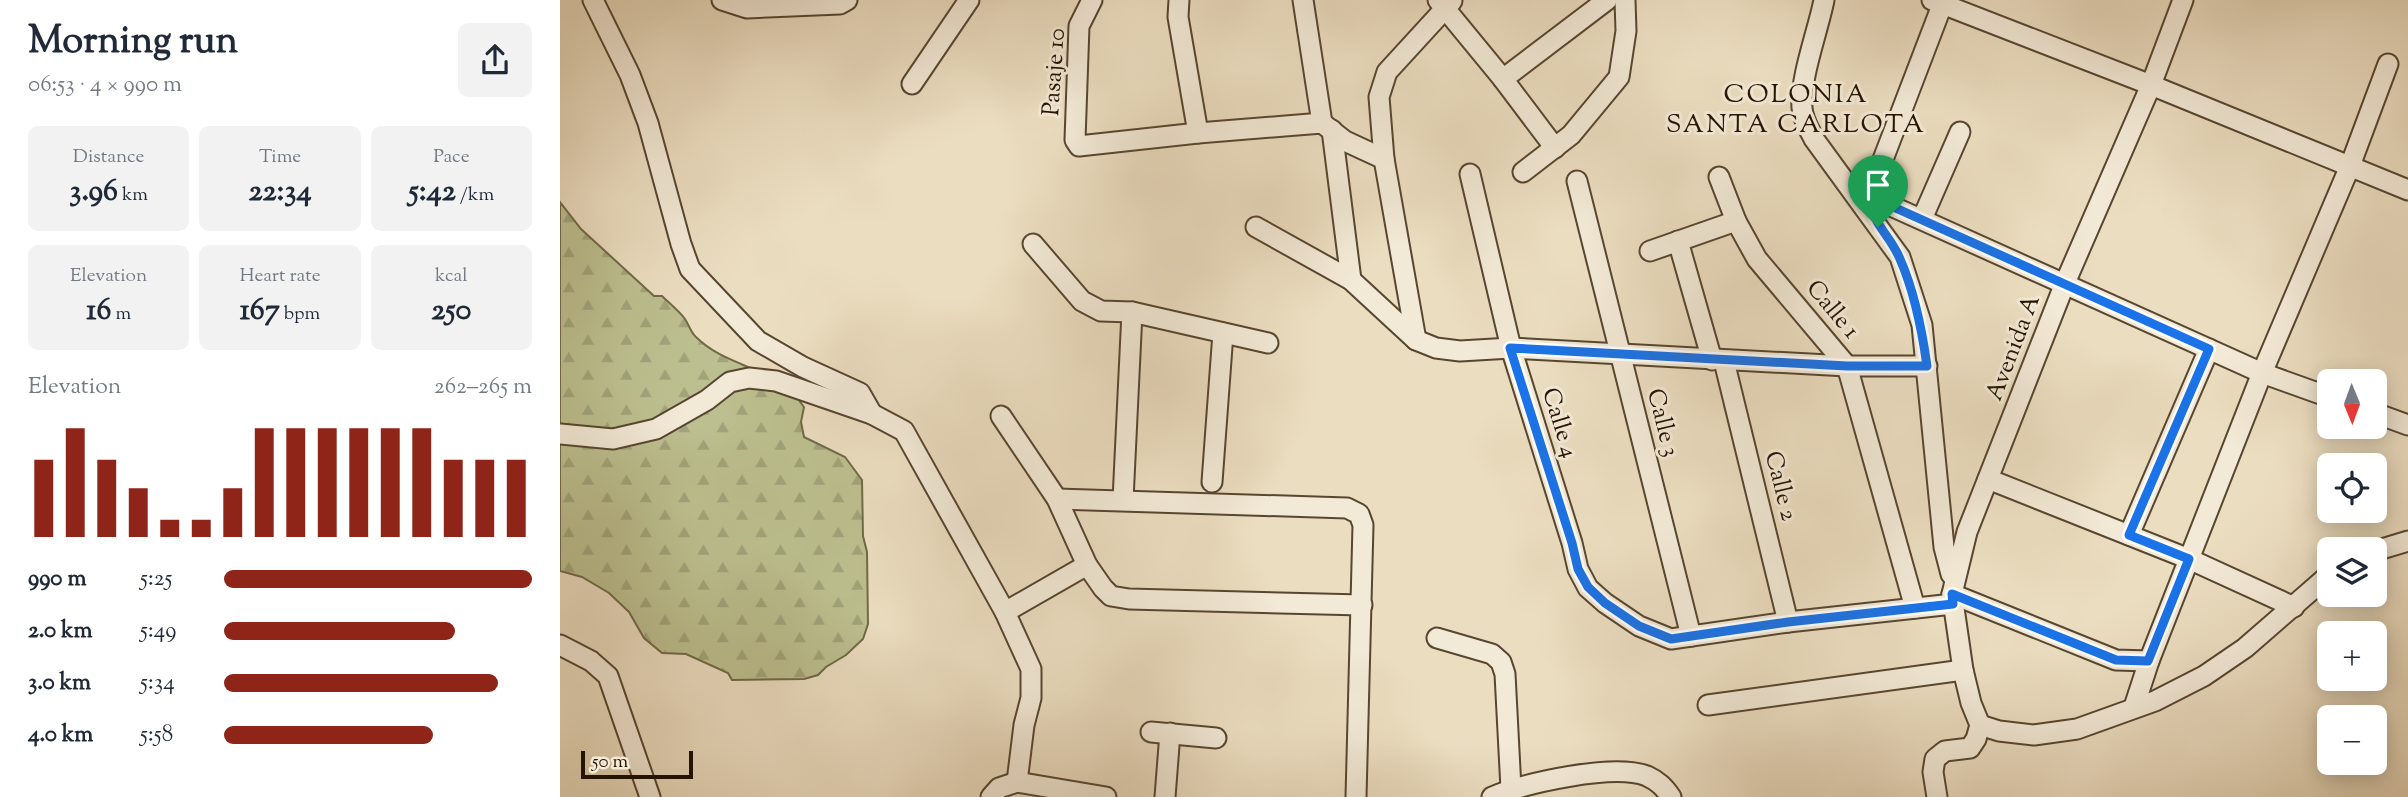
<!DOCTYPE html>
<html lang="en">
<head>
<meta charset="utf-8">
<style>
  :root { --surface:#fff; --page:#f2f2f3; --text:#1f2937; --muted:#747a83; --accent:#8f2418 }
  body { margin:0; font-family:"Sorts Mill Goudy",serif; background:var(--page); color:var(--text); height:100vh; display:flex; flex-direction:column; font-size:26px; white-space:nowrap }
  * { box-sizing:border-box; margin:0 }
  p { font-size:23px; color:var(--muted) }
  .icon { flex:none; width:38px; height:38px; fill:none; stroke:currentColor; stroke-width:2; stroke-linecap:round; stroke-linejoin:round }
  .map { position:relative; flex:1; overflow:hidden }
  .details { display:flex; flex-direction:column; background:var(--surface); width:560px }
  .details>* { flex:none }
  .needle { width:46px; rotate:179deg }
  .controls { position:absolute; left:1757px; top:369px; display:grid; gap:14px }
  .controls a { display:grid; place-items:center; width:70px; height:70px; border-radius:10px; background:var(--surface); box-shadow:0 4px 18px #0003; font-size:35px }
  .scale { position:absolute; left:21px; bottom:18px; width:112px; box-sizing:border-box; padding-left:7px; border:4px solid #261400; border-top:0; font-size:19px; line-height:24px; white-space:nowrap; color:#261400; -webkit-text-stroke:5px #f2e9d6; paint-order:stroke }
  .pin { position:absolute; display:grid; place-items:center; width:60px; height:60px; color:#fff; margin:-72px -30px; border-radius:50% 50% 50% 0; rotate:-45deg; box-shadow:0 0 7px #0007 }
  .pin .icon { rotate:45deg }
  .round { display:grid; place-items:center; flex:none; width:74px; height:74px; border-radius:10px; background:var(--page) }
  .summary { display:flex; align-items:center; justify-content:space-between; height:119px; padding:0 28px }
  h1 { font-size:38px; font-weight:700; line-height:52px }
  .metrics { display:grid; grid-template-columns:repeat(3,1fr); gap:10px; height:119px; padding:7px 28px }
  .metrics div { display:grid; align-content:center; border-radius:10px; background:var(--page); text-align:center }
  .metrics b { font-size:30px; font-weight:700 }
  .metrics small { font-size:19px; font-weight:400 }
  .metrics p { font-size:19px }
  .chart { height:196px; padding:14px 28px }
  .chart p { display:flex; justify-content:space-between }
  .chart svg { width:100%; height:126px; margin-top:7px; stroke:var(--accent); stroke-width:6 }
  ul { padding:0 28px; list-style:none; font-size:23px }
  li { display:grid; grid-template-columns:112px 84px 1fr; align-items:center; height:52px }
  li i { height:18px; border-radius:9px; background:var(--accent) }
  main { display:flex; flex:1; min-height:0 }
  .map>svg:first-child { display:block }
  .forest { fill:url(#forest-firs); stroke:#716a48; stroke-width:2 }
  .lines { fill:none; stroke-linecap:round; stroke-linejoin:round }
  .minor-casing { stroke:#574630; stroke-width:23 }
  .minor { stroke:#f2e9d6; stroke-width:19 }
  .route-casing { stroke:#fff; stroke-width:14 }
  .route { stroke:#1a73e8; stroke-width:9 }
  .labels { text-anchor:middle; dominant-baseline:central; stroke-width:6; stroke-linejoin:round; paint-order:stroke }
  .street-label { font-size:24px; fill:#261400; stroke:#f2e9d6 }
  .neighbourhood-label { font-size:26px; letter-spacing:2px; fill:#261400; stroke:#f2e9d6 }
</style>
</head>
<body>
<main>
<section class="details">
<div class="summary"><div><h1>Morning run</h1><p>06:53 · 4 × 990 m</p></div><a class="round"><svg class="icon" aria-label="share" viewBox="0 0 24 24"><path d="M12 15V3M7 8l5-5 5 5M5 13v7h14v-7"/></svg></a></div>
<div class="metrics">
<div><p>Distance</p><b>3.96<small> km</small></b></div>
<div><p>Time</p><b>22:34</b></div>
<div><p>Pace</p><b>5:42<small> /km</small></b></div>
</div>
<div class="metrics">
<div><p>Elevation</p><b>16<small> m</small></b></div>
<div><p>Heart rate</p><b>167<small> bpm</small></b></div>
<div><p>kcal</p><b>250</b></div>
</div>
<div class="chart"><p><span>Elevation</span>262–265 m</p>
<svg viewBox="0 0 160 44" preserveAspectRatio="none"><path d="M5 44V17M15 44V6M25 44V17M35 44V27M45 44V38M55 44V38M65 44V27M75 44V6M85 44V6M95 44V6M105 44V6M115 44V6M125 44V6M135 44V17M145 44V17M155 44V17"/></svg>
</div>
<ul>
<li><b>990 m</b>5:25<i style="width:100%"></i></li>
<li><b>2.0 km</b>5:49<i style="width:75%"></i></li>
<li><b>3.0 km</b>5:34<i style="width:89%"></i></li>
<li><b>4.0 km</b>5:58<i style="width:68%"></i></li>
</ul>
</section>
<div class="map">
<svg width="1848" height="797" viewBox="0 0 1848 797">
  <defs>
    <pattern id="forest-firs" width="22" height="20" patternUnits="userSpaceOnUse" patternTransform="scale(1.75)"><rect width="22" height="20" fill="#bcbf8f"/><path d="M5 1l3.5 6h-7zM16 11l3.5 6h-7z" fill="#a1a37a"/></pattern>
  </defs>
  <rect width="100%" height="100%" fill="#ebddc0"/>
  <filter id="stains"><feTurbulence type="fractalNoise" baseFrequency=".00286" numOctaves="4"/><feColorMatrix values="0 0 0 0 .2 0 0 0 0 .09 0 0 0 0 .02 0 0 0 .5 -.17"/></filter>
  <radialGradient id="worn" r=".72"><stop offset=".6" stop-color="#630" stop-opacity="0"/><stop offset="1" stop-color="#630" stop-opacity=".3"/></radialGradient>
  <!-- forest -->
  <path class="forest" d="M 0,202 L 21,229 L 94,296 L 102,296 C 109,303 119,311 125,319 C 129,325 131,333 136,337 C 168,369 217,366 244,407 L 241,422 L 244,437 L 285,457 L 302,480 L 303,536 L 307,552 L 308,624 L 303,639 L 286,655 L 266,667 L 258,675 L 244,679 L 172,680 L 168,673 L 126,654 L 102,653 L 84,638 L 69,612 L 49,593 L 22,577 L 0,571 Z"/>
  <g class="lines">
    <defs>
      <g id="minor">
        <path d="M 33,0 L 70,75 L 88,123 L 121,244 L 130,269 L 198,341 L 243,367 L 300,393 L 312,414"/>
        <path d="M 162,0 L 187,8 L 280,4 L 287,0"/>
        <path d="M 532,0 L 519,26 L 515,140 L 519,146 L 638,133 L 762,123 L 785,141 L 824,159 L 856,340"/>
        <path d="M 619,0 L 618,17 L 638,133"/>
        <path d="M 743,0 L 762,123"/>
        <path d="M 878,0 L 943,79 L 995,148"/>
        <path d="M 1264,0 C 1258,31 1240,77 1242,108 C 1243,120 1249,129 1254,139 L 1340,257 L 1362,325 L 1384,547 L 1391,574 L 1395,579"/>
        <path d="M 1372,0 L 1591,85 L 1848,190"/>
        <path d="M 943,79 L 1047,0"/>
        <path d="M 352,84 L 409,0"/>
        <path d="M 772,130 L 791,280"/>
        <path d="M 824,159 L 819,97 L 827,72 L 892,1"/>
        <path d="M 963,172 L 1011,135 L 1059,77 L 1066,31 L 1065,0"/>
        <path d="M 910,174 L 951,348 L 1012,543 L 1018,569 L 1028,588 L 1045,603 L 1079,626 L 1111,639 L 1228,622 L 1393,604"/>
        <path d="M 1159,177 L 1176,221 L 1197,259 L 1287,366 L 1355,608"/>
        <path d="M 1017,181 L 1131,636"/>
        <path d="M 1309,196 L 1702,373 L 1769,397"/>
        <path d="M 1311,209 L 1309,196 L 1384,0"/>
        <path d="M 1362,219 L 1400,132"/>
        <path d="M 696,227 L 791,280 L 856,340 L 876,348 L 900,351 L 951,348 L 1287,366 L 1367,366"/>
        <path d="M 1118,241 L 1152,360"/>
        <path d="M 473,244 L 522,301 L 541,311 L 572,312 L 708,343"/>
        <path d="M 1090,251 L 1176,221"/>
        <path d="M 1164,361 L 1228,622"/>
        <path d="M 1815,413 L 1848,425"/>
        <path d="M 441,416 L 497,499 L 527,565 L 543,588 L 551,596 L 569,599 L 802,605"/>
        <path d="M 0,434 L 53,439 L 96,429 L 147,400 L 170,382 L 189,378 L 216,381 L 312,414 L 344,431 L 445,612 L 471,669 L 471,698 L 464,725 L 457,782"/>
        <path d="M 1428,479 L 1629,559 L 1734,607"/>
        <path d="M 652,482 L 663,333"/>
        <path d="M 497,499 L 787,508 L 799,514 L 803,525 L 796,797"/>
        <path d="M 563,500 L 572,312"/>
        <path d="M 1569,535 L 1649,349"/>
        <path d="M 1815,551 L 1848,541"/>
        <path d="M 1392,594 L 1556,660 L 1589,661"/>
        <path d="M 445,612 L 527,565"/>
        <path d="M 877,638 L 932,654 L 941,662 L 945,674 L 951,789"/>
        <path d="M 0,645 L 31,661 L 48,676 L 90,797"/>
        <path d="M 1148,705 L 1403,670"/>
        <path d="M 1574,707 L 1589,661 L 1702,373 L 1790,166 L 1828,64"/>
        <path d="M 1420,725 L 1411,703 L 1403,670 L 1392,594 L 1407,532 L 1505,283 L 1591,85 L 1623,0"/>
        <path d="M 1420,725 L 1439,731 L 1474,735 L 1517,729 L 1595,701 L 1644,676 L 1685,648 L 1769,575"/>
        <path d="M 591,732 L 656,738"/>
        <path d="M 431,797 L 439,788 L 457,782 L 546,797"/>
        <path d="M 605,797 L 610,733"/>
        <path d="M 932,797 C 965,783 1054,763 1087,776 C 1098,781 1104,787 1111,797"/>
        <path d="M 1377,797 L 1373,772 L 1375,759 L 1385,751 L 1410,748 L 1416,739 L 1420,725"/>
      </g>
    </defs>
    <!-- minor casing -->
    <use href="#minor" class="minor-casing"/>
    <!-- minor -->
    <use href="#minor" class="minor"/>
  </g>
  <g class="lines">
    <defs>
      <path id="route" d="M 1309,196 L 1649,349 L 1569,535 L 1629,559 L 1588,661 L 1556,660 L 1392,594 L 1393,604 L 1228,622 L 1111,639 L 1079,626 L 1045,603 L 1028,587 L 1018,569 L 1012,543 L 950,348 L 1287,366 L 1367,366 C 1362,330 1355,293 1340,259 C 1329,233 1314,228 1309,196 Z"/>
    </defs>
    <!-- route casing -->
    <use href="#route" class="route-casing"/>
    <!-- route -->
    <use href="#route" class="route"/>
  </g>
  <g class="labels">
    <!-- street labels -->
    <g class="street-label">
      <text transform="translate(495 72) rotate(-86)">Pasaje 10</text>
      <text transform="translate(1272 310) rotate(50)">Calle 1</text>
      <text transform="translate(1454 348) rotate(-69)">Avenida A</text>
      <text transform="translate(999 423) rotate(73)">Calle 4</text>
      <text transform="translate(1102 423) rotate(76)">Calle 3</text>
      <text transform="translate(1220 486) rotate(76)">Calle 2</text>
    </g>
    <!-- neighbourhood labels -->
    <g class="neighbourhood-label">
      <text x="1236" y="95">COLONIA<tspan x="1236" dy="30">SANTA CARLOTA</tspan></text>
    </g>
  </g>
  <rect width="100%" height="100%" filter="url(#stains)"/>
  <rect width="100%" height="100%" fill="url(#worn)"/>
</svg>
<div class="controls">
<a><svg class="needle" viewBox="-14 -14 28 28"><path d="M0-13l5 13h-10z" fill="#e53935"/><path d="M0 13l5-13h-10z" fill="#747a83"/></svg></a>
<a><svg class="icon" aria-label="locate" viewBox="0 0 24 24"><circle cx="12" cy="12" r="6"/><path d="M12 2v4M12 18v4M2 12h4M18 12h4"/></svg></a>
<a><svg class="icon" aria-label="layers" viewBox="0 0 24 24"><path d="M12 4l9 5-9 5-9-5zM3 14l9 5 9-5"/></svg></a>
<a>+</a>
<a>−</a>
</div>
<div class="scale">50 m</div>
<div class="pin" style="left:1318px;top:227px;background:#1e9e55"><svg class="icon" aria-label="arrive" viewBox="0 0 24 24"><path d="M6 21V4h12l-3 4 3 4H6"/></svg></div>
</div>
</main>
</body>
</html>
